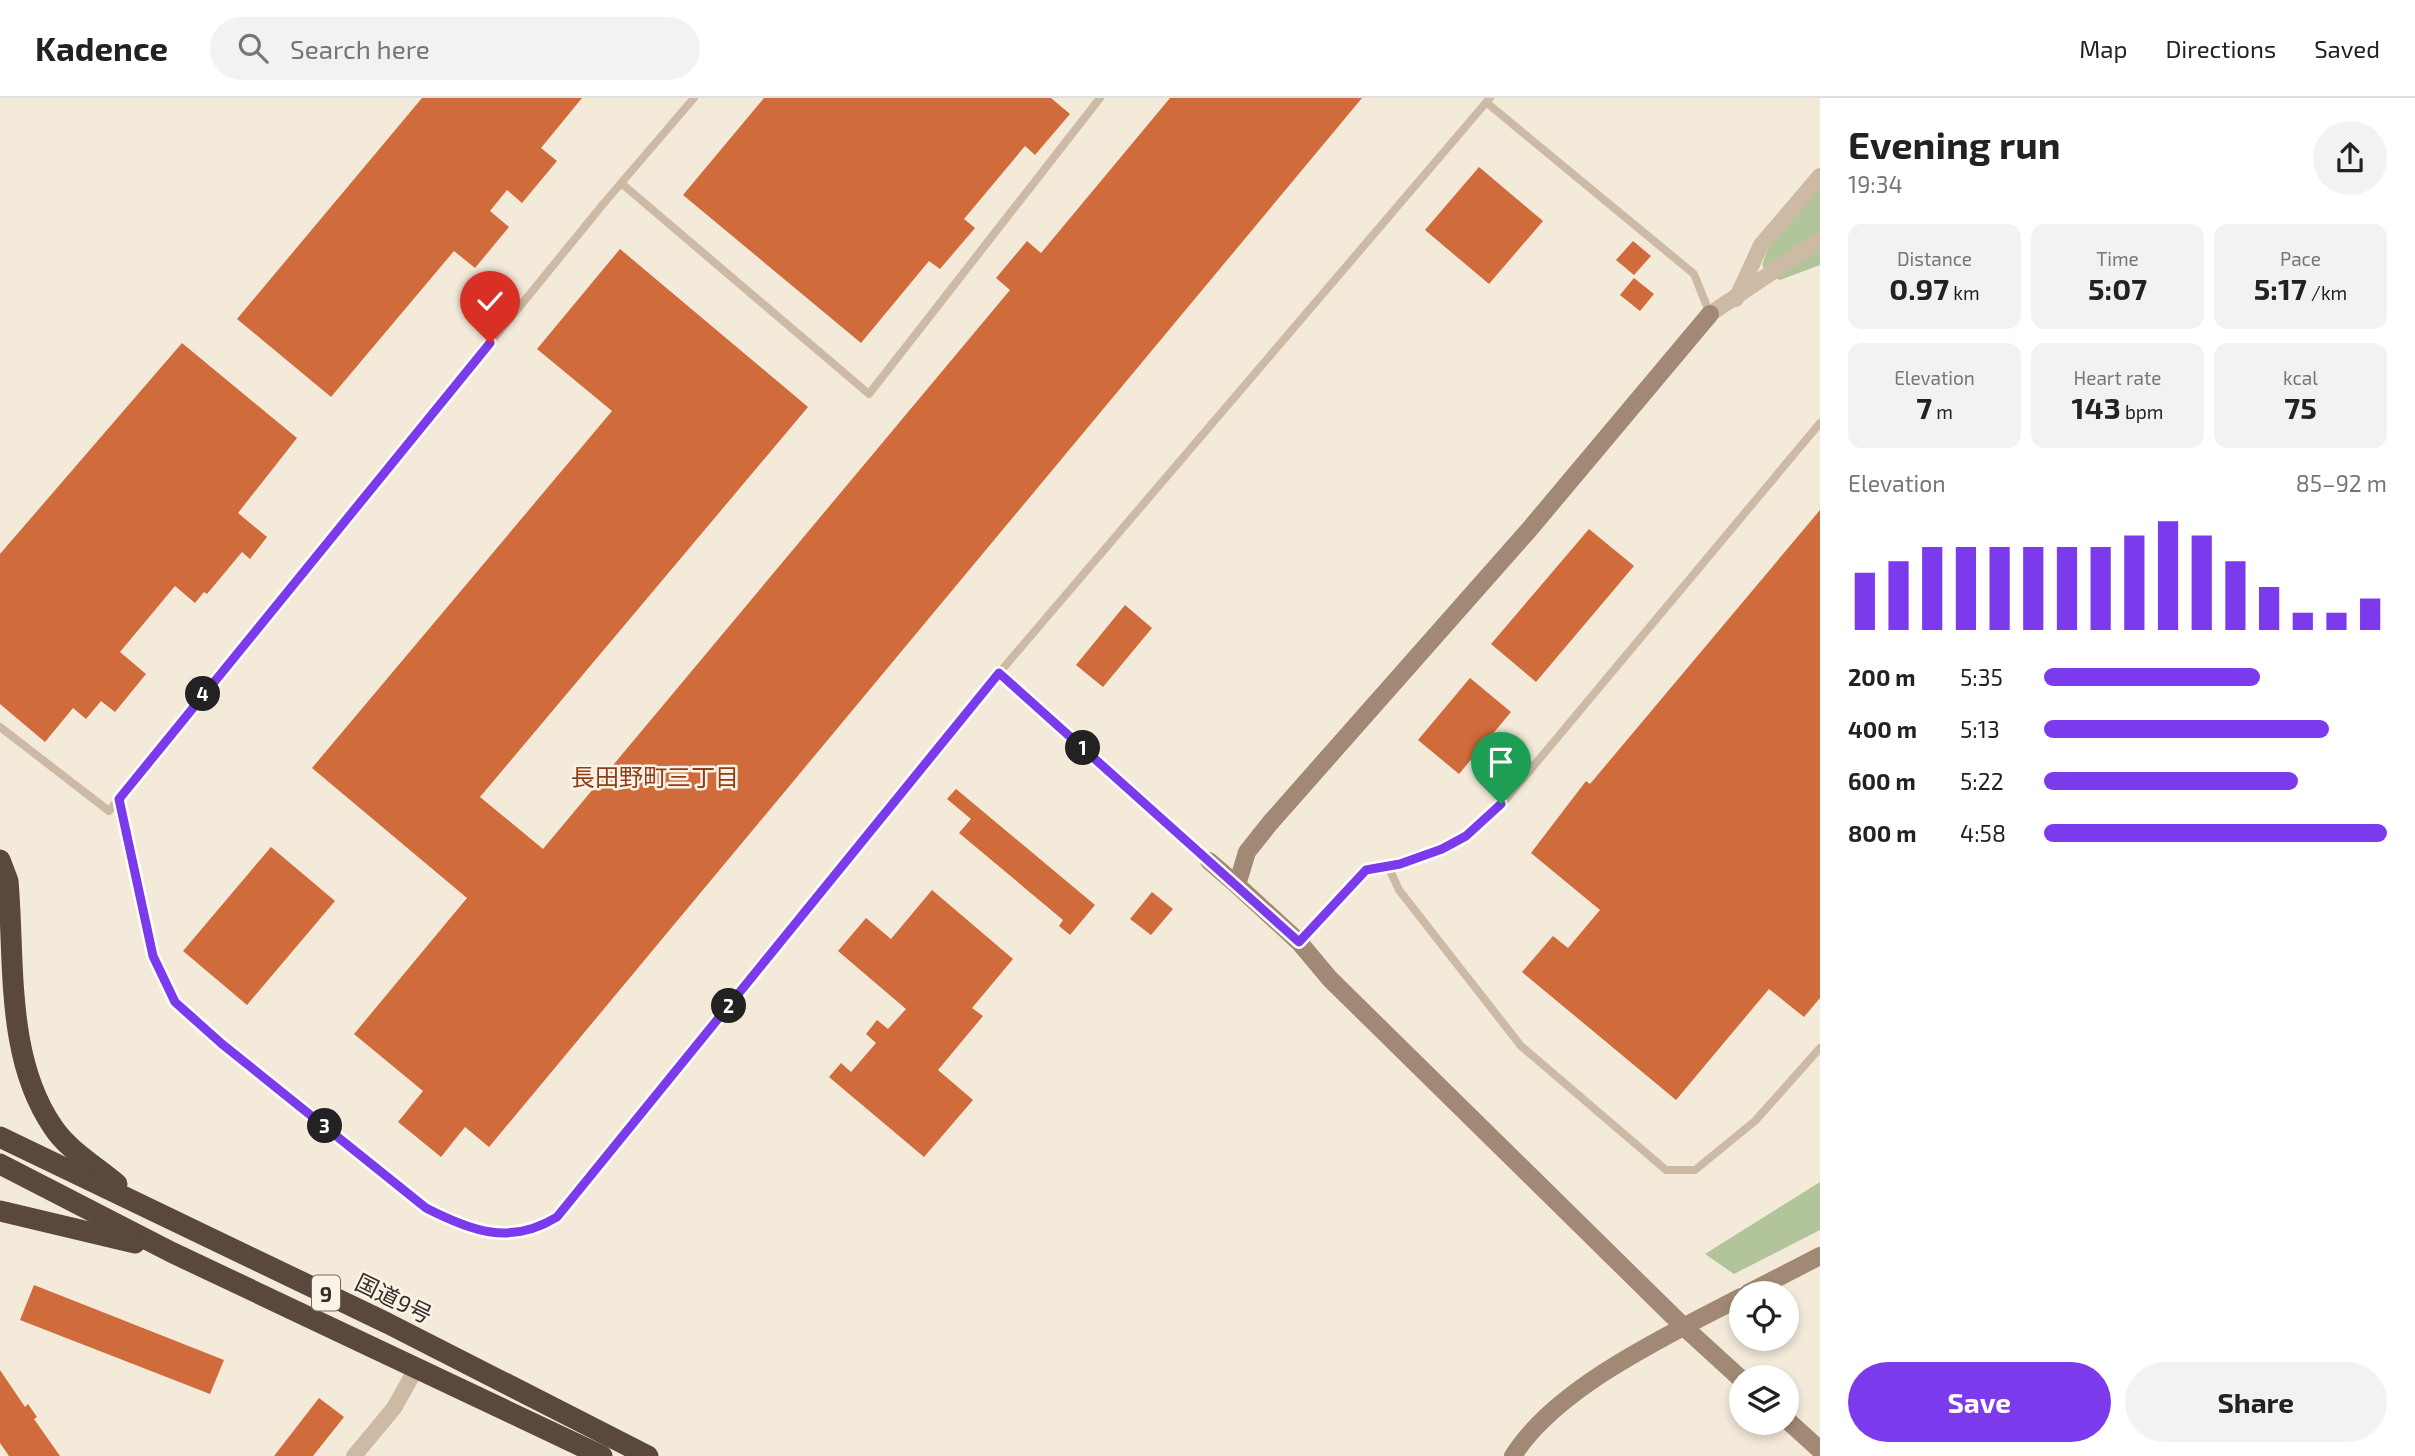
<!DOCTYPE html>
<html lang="en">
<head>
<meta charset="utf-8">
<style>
  :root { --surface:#fff; --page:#f2f2f2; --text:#222; --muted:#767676; --line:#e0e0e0; --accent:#7c3aed }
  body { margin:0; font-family:"Exo 2","Noto Sans JP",sans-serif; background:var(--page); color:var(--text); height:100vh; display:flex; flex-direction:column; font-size:26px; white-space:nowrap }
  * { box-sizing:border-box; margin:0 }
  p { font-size:23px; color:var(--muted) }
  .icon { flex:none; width:38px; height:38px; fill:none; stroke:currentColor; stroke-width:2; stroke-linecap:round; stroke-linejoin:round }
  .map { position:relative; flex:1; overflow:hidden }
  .side { display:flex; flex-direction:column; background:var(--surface); width:595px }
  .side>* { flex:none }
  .fabs { position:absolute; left:1729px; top:1183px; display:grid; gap:14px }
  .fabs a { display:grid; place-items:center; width:70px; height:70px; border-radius:50%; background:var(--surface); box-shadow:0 4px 10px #0003; font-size:35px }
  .pin { position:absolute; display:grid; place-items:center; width:60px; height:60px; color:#fff; margin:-72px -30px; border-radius:50% 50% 50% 0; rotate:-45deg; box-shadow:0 0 7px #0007 }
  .pin .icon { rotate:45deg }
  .km { position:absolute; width:35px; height:35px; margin:-18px; border-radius:50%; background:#222; color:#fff; font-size:19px; line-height:35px; text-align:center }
  .round { display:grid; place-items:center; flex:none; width:74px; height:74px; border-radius:37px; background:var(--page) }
  .summary { display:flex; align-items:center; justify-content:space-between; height:119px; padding:0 28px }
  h1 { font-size:38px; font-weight:700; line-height:52px }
  .metrics { display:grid; grid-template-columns:repeat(3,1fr); gap:10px; height:119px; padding:7px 28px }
  .metrics div { display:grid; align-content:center; border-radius:14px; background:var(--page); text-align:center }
  .metrics b { font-size:30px; font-weight:700 }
  .metrics small { font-size:19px; font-weight:400 }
  .metrics p { font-size:19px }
  .chart { height:196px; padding:14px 28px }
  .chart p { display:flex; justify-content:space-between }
  .chart svg { width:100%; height:126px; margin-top:7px; stroke:var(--accent); stroke-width:6 }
  .cta { display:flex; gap:14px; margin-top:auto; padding:14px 28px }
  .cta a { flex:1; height:80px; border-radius:42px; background:var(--accent); color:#fff; font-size:28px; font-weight:700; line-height:80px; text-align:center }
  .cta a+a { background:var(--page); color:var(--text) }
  ul { padding:0 28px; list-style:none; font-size:23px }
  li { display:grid; grid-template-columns:112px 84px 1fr; align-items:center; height:52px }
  li i { height:18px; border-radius:9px; background:var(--accent) }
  header { display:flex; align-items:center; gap:42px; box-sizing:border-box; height:98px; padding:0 35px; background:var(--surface); border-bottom:2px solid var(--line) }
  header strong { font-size:33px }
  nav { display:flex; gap:38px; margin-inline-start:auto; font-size:24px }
  .search { width:490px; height:63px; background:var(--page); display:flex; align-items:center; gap:18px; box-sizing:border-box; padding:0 24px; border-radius:38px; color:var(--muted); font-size:26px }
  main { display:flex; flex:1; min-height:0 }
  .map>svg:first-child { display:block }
  .green { fill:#b2c499 }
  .building { fill:#d06b3c }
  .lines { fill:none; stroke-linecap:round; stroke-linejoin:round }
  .lane { stroke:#cdbaa5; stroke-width:8 }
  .street { stroke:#cdbaa5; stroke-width:16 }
  .secondary { stroke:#a18976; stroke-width:18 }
  .highway { stroke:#5a483d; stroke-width:21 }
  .route-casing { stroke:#fff; stroke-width:14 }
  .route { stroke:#7c3aed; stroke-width:9 }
  .labels { text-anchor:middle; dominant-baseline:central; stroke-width:5; stroke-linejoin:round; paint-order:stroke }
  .shield { fill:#fbf3e7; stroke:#726861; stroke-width:2 }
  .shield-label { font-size:21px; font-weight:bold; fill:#382d27 }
  .street-label { font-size:23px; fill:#382d27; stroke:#fbf3e7 }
  .neighbourhood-label { font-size:24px; fill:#8e3e19; stroke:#fbf3e7 }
</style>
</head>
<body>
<header>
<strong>Kadence</strong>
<div class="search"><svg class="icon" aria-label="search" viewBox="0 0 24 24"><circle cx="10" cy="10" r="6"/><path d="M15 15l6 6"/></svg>Search here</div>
<nav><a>Map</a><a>Directions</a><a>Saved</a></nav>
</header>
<main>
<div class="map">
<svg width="1820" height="1358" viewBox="0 0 1820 1358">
  <rect width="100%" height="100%" fill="#f4eada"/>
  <!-- green -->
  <g class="green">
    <path d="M 1820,88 L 1820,137 L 1766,173 L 1762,167 L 1769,148 Z"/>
    <path d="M 1820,144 L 1820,167 L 1780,182 L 1773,179 Z"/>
    <path d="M 1820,1084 L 1820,1132 L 1734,1176 L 1705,1156 Z"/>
  </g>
  <!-- building -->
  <g class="building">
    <path d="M 422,0 L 582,0 L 541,50 L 557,63 L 522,105 L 507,92 L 490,113 L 509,129 L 475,170 L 454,153 L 331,299 L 237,221 Z"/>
    <path d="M 764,0 L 1051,0 L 1070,16 L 1035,57 L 1025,48 L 964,121 L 975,130 L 940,171 L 929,163 L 861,245 L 683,97 Z"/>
    <path d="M 1170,0 L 1362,0 L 489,1049 L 465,1029 L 441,1059 L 398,1024 L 423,993 L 354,936 L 467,800 L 312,670 L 612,313 L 537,251 L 620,151 L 808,309 L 480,699 L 543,751 L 1010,192 L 996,180 L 1027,143 L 1041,155 Z"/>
    <path d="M 1479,69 L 1543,123 L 1489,186 L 1425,132 Z"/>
    <path d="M 1633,143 L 1651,158 L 1634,177 L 1616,162 Z"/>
    <path d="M 1634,180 L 1654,196 L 1640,213 L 1620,197 Z"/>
    <path d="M 182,245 L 297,340 L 238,415 L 267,439 L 250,461 L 242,454 L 207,496 L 204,494 L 195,505 L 175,488 L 120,554 L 146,576 L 115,614 L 101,603 L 86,621 L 73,610 L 45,644 L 0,606 L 0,456 Z"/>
    <path d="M 1820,412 L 1820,900 L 1804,919 L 1769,891 L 1676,1002 L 1522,874 L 1553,838 L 1568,850 L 1600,812 L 1531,755 L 1586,683 L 1590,686 Z"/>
    <path d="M 1589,431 L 1634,468 L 1536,584 L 1491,546 Z"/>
    <path d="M 1125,507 L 1152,530 L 1103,589 L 1076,567 Z"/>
    <path d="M 1470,580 L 1511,614 L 1459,676 L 1418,642 Z"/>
    <path d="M 956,691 L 1095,807 L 1070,837 L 1059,828 L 1063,822 L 959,735 L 971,721 L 947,701 Z"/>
    <path d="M 271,749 L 335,803 L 247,907 L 183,853 Z"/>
    <path d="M 932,792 L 1013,861 L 972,910 L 983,918 L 938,972 L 973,1002 L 924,1059 L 829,979 L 841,965 L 851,974 L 876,945 L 866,936 L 877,922 L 888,931 L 906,911 L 838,853 L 866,820 L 891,841 Z"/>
    <path d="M 1152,794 L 1173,811 L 1151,837 L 1130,821 Z"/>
    <path d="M 34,1187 L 224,1262 L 210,1296 L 20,1222 Z"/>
    <path d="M 0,1272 L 25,1309 L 28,1306 L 37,1319 L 34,1321 L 60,1358 L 9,1358 L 0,1345 Z"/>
    <path d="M 319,1300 L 344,1319 L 313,1358 L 274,1358 Z"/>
  </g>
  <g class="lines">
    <!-- lane -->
    <g class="lane">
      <path d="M 1487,5 L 1694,176 L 1710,216"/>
      <path d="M 621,85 L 869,296 L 1100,0"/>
      <path d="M 1820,325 L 1501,707 C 1466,739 1436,759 1388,768 L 1399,792 L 1521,948 L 1666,1072 L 1695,1072 L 1755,1023 L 1820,950"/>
      <path d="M 999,575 L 1209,763"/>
      <path d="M 0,629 L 109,713 L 604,105 L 694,0"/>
      <path d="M 119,701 L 153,858 L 175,904 L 222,946 L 426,1110 C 471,1133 511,1148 557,1119 L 999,575 L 1490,0"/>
      <path d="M 1299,844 L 1366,772 L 1388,768"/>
    </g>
    <!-- street -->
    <g class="street">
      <path d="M 1736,201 L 1761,147 L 1820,78"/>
      <path d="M 1710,216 L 1820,142"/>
      <path d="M 354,1358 L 394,1310 L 416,1271"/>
    </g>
    <!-- secondary -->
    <g class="secondary">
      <path d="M 1710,216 L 1528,433 L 1270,725 L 1247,754 L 1237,787 L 1299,844 L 1330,881 L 1684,1229 L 1741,1281"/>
      <path d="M 1209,763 L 1237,787"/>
      <path d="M 1748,1195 L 1820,1158"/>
      <path d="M 1787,1322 L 1820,1352"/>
      <path d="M 1513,1358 C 1556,1289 1670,1236 1741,1199"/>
    </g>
    <!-- highway -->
    <g class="highway">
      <path d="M 0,762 L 8,783 C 15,863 5,959 53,1029 C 67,1051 97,1069 117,1086"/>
      <path d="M 0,1039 L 387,1225 L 648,1358"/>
      <path d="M 0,1066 L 171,1154 L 602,1358"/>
      <path d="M 0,1113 L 135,1145"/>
    </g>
  </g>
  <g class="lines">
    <defs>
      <path id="route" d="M 490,245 L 119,701 L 153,858 L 175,904 L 222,946 L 426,1110 C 471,1133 510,1148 557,1119 L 999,575 L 1299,844 L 1366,772 L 1400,766 L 1442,751 L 1466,738 L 1501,706"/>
    </defs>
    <!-- route casing -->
    <use href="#route" class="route-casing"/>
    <!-- route -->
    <use href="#route" class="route"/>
  </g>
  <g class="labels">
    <!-- shield labels -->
    <rect class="shield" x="312" y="1177.5" width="28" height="35" rx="5"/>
    <g class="shield-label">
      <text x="326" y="1195">9</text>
    </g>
    <!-- street labels -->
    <g class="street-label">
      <text transform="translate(394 1200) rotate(26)">国道9号</text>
    </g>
    <!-- neighbourhood labels -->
    <g class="neighbourhood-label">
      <text x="655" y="678">長田野町三丁目</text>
    </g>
  </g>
</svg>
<div class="fabs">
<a><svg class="icon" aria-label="locate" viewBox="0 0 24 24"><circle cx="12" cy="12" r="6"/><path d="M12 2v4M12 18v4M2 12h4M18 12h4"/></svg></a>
<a><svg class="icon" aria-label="layers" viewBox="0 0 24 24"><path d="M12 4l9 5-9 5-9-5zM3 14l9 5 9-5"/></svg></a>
</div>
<div class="pin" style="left:1501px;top:706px;background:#1e9e55"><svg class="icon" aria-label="arrive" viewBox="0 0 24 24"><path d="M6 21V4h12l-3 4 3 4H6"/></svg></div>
<div class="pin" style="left:490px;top:245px;background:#d93025"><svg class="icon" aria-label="check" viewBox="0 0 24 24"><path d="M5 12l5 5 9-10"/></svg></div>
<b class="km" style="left:1083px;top:650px">1</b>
<b class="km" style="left:729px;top:908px">2</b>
<b class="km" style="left:325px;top:1028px">3</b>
<b class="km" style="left:203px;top:596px">4</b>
</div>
<section class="side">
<div class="summary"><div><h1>Evening run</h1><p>19:34</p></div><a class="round"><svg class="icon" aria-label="share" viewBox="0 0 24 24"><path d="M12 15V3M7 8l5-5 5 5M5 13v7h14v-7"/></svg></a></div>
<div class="metrics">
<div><p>Distance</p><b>0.97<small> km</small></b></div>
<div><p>Time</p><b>5:07</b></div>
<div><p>Pace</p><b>5:17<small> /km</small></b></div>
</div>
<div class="metrics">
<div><p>Elevation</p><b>7<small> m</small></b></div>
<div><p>Heart rate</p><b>143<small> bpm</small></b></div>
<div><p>kcal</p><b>75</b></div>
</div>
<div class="chart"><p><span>Elevation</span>85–92 m</p>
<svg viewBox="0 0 160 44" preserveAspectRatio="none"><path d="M5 44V24M15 44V20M25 44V15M35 44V15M45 44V15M55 44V15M65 44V15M75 44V15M85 44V11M95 44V6M105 44V11M115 44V20M125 44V29M135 44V38M145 44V38M155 44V33"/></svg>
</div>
<ul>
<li><b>200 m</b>5:35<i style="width:63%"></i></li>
<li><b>400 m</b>5:13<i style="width:83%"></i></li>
<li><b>600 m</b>5:22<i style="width:74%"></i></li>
<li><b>800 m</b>4:58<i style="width:100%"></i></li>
</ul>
<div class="cta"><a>Save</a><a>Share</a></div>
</section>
</main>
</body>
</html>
